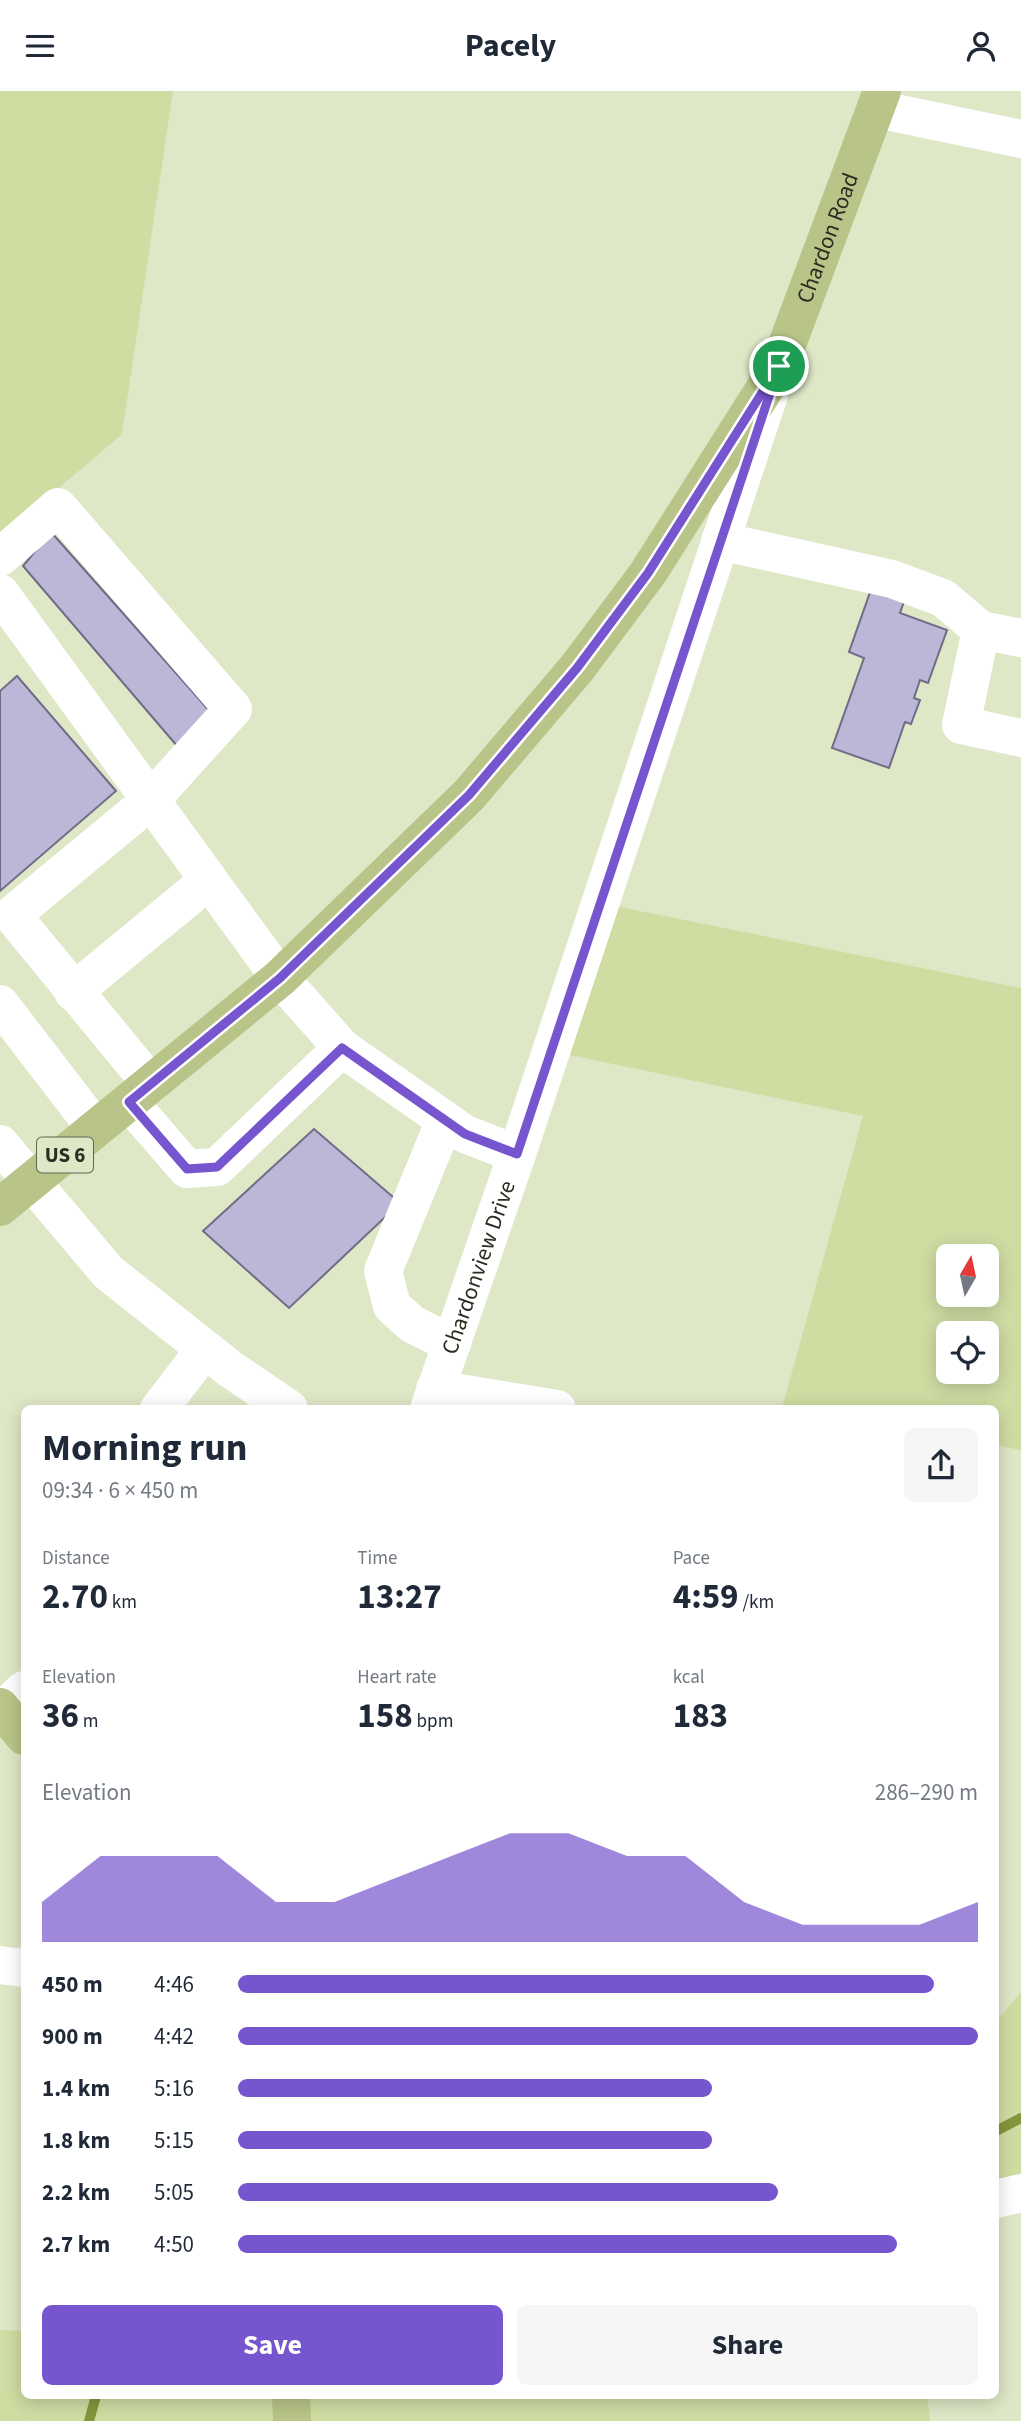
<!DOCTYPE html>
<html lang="en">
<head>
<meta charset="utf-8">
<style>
  :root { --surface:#fff; --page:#f6f6f7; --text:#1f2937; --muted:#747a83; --accent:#7755ce }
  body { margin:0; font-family:"Source Sans 3",sans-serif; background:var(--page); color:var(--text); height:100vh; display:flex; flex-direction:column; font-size:26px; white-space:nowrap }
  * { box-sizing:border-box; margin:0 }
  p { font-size:23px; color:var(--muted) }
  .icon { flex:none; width:38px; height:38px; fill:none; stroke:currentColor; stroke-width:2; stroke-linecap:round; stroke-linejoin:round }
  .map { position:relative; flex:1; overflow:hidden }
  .sheet { position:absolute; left:21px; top:1314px; width:978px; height:994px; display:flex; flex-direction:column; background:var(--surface); border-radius:10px; box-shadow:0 4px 18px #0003 }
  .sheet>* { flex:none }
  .needle { width:46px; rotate:9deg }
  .controls { position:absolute; left:936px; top:1153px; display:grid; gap:14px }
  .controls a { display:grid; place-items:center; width:63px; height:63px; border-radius:10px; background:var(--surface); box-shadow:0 4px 18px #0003; font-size:35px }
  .pin { position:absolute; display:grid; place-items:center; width:60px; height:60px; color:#fff; margin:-30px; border:4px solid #fff; border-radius:50%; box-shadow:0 2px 7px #0007 }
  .round { display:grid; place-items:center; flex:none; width:74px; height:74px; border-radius:10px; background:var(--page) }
  .overview { display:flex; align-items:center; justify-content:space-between; height:119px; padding:0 21px }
  h1 { font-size:38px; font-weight:700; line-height:52px }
  .figures { display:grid; grid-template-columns:repeat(3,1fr); gap:10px; height:119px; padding:7px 21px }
  .figures div { display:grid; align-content:center }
  .figures b { font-size:35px; font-weight:700 }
  .figures small { font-size:19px; font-weight:400 }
  .figures p { font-size:19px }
  .chart { height:196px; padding:14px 21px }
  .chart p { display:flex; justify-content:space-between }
  .chart svg { width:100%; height:126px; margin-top:7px; fill:var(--accent); opacity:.7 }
  .cta { display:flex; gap:14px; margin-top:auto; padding:14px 21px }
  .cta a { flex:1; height:80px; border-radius:10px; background:var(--accent); color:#fff; font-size:28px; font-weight:700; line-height:80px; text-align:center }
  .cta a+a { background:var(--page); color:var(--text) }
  ul { padding:0 21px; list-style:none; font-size:23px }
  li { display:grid; grid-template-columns:112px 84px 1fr; align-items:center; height:52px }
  li i { height:18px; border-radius:9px; background:var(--accent) }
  header { display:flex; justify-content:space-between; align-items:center; height:91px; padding:0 21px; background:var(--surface); font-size:32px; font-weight:700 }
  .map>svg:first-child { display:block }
  .green { fill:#cfdda3; fill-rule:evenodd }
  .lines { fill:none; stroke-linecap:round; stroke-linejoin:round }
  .stream { stroke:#84963c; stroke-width:10 }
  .building { fill:#bcb7d6; stroke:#706c88; stroke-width:2 }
  .minor { stroke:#fff; stroke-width:38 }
  .major { stroke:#b9c588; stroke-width:38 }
  .route-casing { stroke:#fff; stroke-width:14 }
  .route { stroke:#7755ce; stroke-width:9 }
  .labels { text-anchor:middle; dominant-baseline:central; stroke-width:7; stroke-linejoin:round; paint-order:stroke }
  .shield { fill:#dee7c6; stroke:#606552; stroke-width:2 }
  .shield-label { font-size:21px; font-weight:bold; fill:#2a2d21 }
  .street-label { font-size:23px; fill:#2a2d21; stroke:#dee7c6 }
</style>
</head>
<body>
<header><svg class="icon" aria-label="menu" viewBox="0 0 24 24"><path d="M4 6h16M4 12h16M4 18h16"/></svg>Pacely<svg class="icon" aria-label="person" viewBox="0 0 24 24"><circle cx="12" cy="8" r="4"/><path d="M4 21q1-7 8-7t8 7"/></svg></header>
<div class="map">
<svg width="1021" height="2330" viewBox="0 0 1021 2330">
  <rect width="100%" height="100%" fill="#dee7c6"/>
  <!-- green -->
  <g class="green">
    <path d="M 0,0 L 173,0 L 122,343 L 0,447 Z"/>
    <path d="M 600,812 L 1021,897 L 1021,1359 L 996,1354 L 996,1318 L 782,1317 L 863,1025 L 551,960 ZM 948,1166 L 987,1166 L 987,1204 L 948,1204 ZM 948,1242 L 987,1242 L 987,1281 L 948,1281 Z"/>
    <path d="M 1021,1901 L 1021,2102 L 996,2108 L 996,1931 Z"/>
    <path d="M 0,2239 L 24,2240 L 24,2305 L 927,2305 L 930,2330 L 0,2330 Z"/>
  </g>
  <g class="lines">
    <!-- stream -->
    <g class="stream">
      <path d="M 996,2040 L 1021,2027"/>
      <path d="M 89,2330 L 96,2305"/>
    </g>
  </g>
  <!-- building -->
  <g class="building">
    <path d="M 51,441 L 214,625 L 178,656 L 23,475 Z"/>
    <path d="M 874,490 L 907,502 L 900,522 L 947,539 L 928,592 L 920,589 L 914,607 L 920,609 L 911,633 L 905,631 L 889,677 L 832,657 L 864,567 L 849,561 Z"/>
    <path d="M 17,585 L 116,700 L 0,800 L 0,600 Z"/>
    <path d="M 314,1038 L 400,1112 L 289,1217 L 203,1140 Z"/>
  </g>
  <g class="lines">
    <!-- minor -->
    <g class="minor">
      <path d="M 876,18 L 1021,48"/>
      <path d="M 720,450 L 892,488 L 943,507 L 981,539 L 1021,547"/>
      <path d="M 0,466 L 58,416 L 233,618 L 150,710 L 12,824 L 151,993"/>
      <path d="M 0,502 L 280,887 L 342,957 L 217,1076 L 187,1078 L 129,1011"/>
      <path d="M 981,539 L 961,634 L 1021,647"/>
      <path d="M 73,901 L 208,790"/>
      <path d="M 0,913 L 96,1038"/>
      <path d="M 342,957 L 465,1043 L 517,1063"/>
      <path d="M 445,1029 L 383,1180 L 392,1215 L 412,1233 L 452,1253"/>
      <path d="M 0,1053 L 108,1181 L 229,1277 L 289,1318"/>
      <path d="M 435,1298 L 557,1318"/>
      <path d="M 159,1318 L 205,1258"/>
      <path id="s1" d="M 429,1318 L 517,1063 L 769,304"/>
      <path d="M 3,1619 L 24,1599"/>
      <path d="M 0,1874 L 24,1877"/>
      <path d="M 996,2108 L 1021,2102"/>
    </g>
    <!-- major -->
    <g class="major">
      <path id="s2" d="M 0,1116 L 280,887 L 469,704 L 577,577 L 648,482 L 779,275 L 882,0"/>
      <path d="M 0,1616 L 24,1645"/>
      <path d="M 291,2305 L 292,2330"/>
    </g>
  </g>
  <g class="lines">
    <defs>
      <path id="route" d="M 779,275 L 517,1063 L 465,1043 L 342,957 L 217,1076 L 187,1078 L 129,1011 L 280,887 L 469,704 L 577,577 L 648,482 Z"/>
    </defs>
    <!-- route casing -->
    <use href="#route" class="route-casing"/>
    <!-- route -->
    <use href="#route" class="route"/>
  </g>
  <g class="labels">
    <!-- shield labels -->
    <rect class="shield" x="37" y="1046.5" width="56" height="35" rx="5"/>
    <g class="shield-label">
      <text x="65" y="1064">US 6</text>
    </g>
    <!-- street labels -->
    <g class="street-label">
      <text stroke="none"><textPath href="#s2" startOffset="1292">Chardon Road</textPath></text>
      <text stroke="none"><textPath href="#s1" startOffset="150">Chardonview Drive</textPath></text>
    </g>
  </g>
</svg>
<div class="controls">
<a><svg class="needle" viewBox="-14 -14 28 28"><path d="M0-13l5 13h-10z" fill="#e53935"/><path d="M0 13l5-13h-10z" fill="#747a83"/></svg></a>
<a><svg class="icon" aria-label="locate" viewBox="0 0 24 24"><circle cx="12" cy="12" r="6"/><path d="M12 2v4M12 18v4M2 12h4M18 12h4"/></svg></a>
</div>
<div class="pin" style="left:779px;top:275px;background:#1e9e55"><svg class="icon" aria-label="arrive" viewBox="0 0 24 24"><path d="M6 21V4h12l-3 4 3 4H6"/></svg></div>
<section class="sheet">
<div class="overview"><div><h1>Morning run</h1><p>09:34 · 6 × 450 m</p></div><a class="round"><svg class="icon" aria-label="share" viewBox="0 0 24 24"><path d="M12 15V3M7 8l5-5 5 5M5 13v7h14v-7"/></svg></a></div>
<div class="figures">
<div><p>Distance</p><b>2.70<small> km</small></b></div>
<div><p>Time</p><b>13:27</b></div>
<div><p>Pace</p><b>4:59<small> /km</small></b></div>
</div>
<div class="figures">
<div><p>Elevation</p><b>36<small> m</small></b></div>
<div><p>Heart rate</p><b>158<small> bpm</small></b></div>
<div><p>kcal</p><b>183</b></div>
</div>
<div class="chart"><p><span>Elevation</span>286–290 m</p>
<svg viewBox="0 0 160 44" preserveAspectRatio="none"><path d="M0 44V30L10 14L20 14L30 14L40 30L50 30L60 22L70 14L80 6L90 6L100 14L110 14L120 30L130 38L140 38L150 38L160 30V44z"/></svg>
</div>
<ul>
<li><b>450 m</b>4:46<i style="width:94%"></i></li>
<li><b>900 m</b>4:42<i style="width:100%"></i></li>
<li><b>1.4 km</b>5:16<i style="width:64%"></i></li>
<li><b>1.8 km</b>5:15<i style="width:64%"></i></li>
<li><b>2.2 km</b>5:05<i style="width:73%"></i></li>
<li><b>2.7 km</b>4:50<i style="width:89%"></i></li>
</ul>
<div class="cta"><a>Save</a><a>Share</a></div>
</section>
</div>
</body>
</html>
